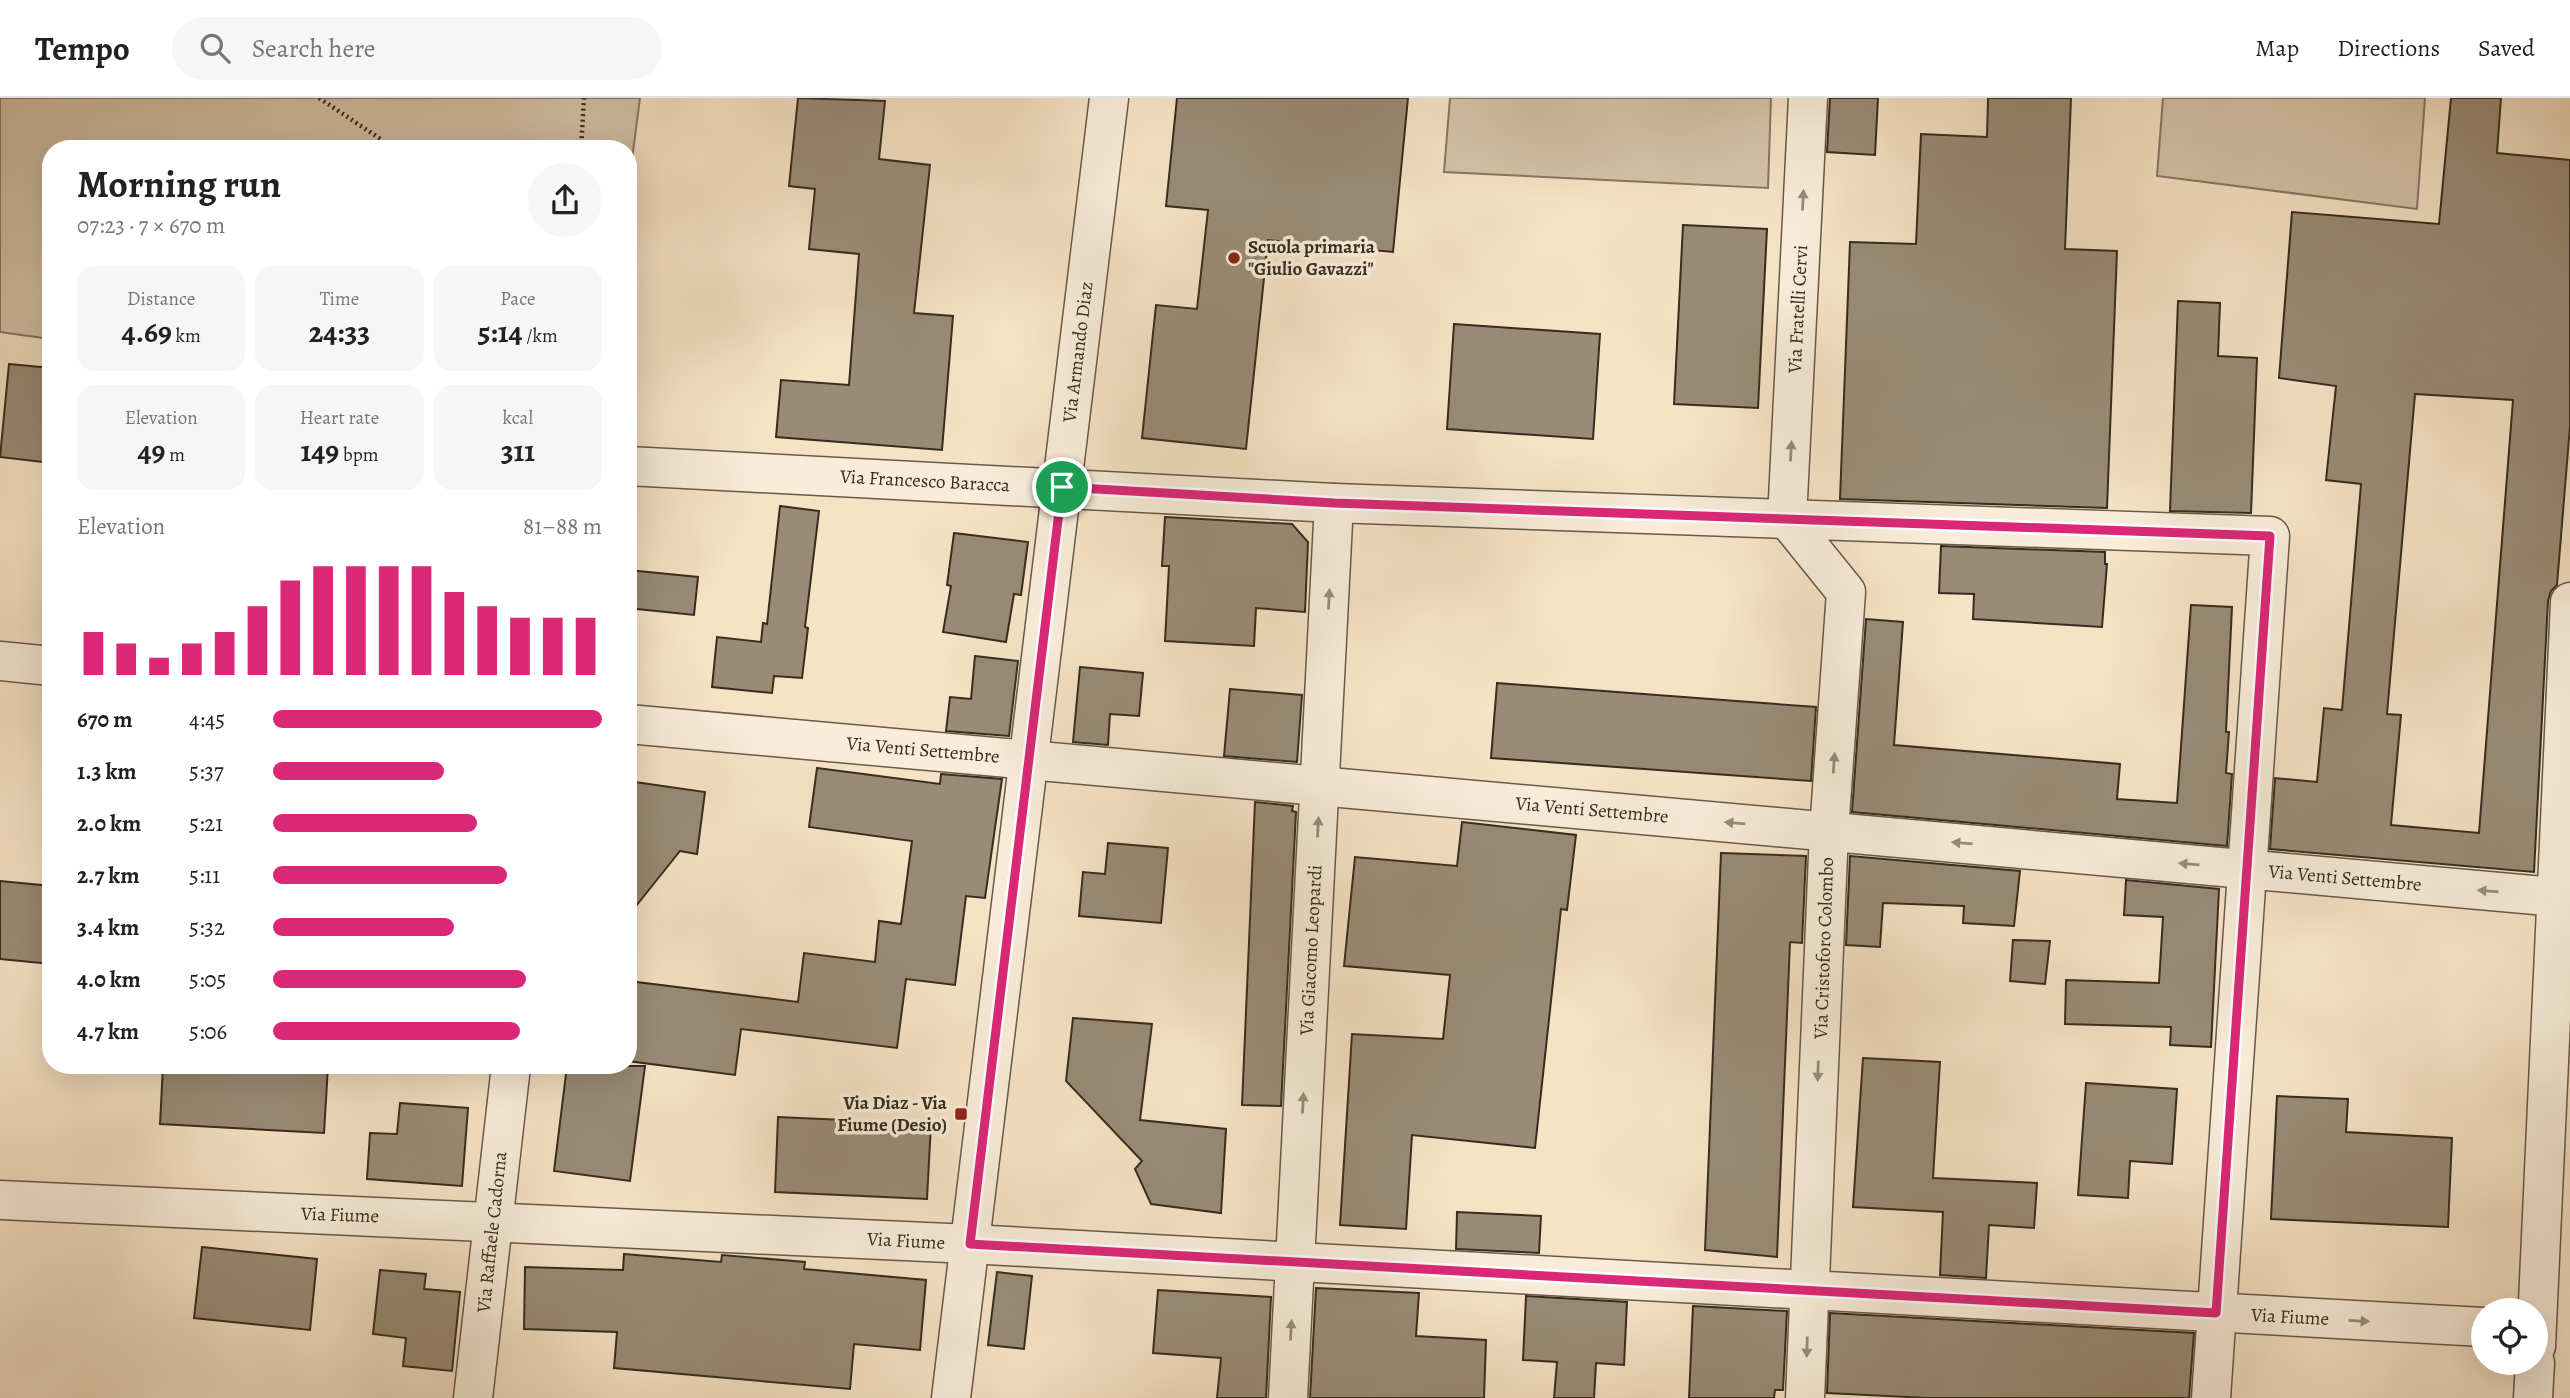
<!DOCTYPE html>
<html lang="en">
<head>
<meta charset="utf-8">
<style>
  :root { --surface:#fff; --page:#f6f6f6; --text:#222; --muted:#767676; --line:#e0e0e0; --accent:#db2777 }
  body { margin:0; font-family:Alegreya,serif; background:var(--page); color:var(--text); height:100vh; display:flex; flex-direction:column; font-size:26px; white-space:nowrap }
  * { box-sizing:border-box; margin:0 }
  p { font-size:23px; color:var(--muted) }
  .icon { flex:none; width:38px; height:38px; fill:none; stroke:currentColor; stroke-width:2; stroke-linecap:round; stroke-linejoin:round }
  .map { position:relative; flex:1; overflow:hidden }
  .drawer { position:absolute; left:42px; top:42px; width:595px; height:934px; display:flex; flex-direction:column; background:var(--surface); border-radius:28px; box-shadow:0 7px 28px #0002 }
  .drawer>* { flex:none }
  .controls { position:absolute; left:2471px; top:1200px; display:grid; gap:14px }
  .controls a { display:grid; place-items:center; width:77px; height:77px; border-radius:50%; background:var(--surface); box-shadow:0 7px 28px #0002; font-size:35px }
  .pin { position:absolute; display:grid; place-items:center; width:60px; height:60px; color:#fff; margin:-30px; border:4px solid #fff; border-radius:50%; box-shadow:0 2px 7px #0007 }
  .round { display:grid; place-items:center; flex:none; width:74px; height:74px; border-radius:37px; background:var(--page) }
  .headline { display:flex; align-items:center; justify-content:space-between; height:119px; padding:0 35px }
  h1 { font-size:38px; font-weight:600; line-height:52px }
  .metrics { display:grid; grid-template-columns:repeat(3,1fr); gap:10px; height:119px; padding:7px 35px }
  .metrics div { display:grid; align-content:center; border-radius:18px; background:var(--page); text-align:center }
  .metrics b { font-size:30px; font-weight:600 }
  .metrics small { font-size:19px; font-weight:400 }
  .metrics p { font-size:19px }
  .chart { height:196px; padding:14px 35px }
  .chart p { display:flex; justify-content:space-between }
  .chart svg { width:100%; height:126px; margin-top:7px; stroke:var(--accent); stroke-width:6 }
  ul { padding:0 35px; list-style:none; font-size:23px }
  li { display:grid; grid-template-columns:112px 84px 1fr; align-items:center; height:52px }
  li i { height:18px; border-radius:9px; background:var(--accent) }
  header { display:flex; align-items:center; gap:42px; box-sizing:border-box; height:98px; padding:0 35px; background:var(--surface); border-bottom:2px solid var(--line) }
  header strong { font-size:33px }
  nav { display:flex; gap:38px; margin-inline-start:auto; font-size:24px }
  .search { width:490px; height:63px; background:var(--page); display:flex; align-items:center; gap:18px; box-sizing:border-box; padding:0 24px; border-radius:38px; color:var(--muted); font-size:26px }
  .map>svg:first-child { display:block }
  .green { fill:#d5c4aa; stroke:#867864; stroke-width:2 }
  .building { fill:#9a8b76; stroke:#362c1f; stroke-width:2; fill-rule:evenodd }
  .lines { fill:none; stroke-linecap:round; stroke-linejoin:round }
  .minor-casing { stroke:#665a49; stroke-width:41 }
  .path { stroke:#362c1f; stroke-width:4.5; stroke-dasharray:2 3.5; stroke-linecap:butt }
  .minor { stroke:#f9edda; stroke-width:38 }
  .oneway { fill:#988c7c }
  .route-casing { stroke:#fff; stroke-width:14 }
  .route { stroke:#db2777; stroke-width:9 }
  .poi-dot { fill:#8f2418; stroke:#f9edda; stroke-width:2.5 }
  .labels { text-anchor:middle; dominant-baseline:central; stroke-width:7; stroke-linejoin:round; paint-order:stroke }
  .poi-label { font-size:19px; font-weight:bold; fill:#362c1f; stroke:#f9edda; text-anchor:start }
  .street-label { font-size:19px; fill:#362c1f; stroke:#f9edda }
</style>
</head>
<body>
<header>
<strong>Tempo</strong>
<div class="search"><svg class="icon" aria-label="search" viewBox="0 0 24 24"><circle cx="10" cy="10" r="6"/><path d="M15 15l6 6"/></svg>Search here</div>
<nav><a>Map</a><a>Directions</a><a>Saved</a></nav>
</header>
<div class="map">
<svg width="2570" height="1300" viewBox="0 0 2570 1300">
  <rect width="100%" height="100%" fill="#f6e3c6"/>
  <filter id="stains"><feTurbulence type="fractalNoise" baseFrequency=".00286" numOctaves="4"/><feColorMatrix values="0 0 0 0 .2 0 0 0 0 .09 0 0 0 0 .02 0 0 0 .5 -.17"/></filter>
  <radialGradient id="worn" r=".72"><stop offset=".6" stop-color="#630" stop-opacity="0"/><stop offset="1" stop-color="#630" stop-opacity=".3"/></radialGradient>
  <!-- green -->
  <g class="green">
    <path d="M 0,0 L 640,0 L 628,92 L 628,51 L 51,51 L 51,241 L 0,234 Z"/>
    <path d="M 1450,0 L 1771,0 L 1768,90 L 1444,74 Z"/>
    <path d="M 2163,0 L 2425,0 L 2417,111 L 2157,78 Z"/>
  </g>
  <!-- building -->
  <g class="building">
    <path d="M 798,0 L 885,3 L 879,61 L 930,67 L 914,215 L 953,218 L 942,352 L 776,339 L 781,282 L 849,287 L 859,156 L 809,151 L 815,91 L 789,88 Z"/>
    <path d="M 1177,0 L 1408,0 L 1393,154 L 1268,142 L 1246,351 L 1142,340 L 1156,207 L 1197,211 L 1208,112 L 1166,108 Z"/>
    <path d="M 1830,0 L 1878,0 L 1875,57 L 1827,54 Z"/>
    <path d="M 1988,0 L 2071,0 L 2065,151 L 2117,153 L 2107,410 L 1840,401 L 1850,144 L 1916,146 L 1921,36 L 1987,39 Z"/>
    <path d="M 2451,0 L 2501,0 L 2497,55 L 2570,62 L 2570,328 L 2557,487 L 2551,493 L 2548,503 L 2534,774 L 2270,751 L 2275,680 L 2317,684 L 2324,610 L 2342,612 L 2361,386 L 2326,382 L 2336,288 L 2279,280 L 2292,114 L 2439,126 ZM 2415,296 L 2513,302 L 2479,735 L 2391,727 L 2401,617 L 2387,616 Z"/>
    <path d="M 1683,127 L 1767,131 L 1758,310 L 1674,306 Z"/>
    <path d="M 2178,203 L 2220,205 L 2218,258 L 2257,260 L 2251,415 L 2170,413 Z"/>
    <path d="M 1454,226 L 1600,236 L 1593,341 L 1447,331 Z"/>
    <path d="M 9,266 L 51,270 L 51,365 L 0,359 Z"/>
    <path d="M 780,408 L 819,413 L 805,529 L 808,530 L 802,580 L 774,578 L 772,595 L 712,589 L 717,539 L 761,544 L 763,525 L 767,526 Z"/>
    <path d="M 1165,419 L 1292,426 L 1308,444 L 1305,514 L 1256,510 L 1254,548 L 1165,543 L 1169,468 L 1162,468 Z"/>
    <path d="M 954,435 L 1028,444 L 1021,497 L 1014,496 L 1006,544 L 943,534 L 951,488 L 947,487 Z"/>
    <path d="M 1941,448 L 2105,454 L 2105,466 L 2107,466 L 2102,529 L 1973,521 L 1974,496 L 1939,495 Z"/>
    <path d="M 628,472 L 698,479 L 694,517 L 628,510 Z"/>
    <path d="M 2191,507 L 2232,509 L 2226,634 L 2229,634 L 2226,675 L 2232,676 L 2227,748 L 1852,714 L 1866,521 L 1903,524 L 1894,647 L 2120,666 L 2117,701 L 2177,705 Z"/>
    <path d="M 975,558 L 1018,563 L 1009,638 L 946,633 L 950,599 L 971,601 Z"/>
    <path d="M 1080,569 L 1143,575 L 1139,618 L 1110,616 L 1108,647 L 1073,644 Z"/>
    <path d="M 1497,585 L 1816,609 L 1811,683 L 1491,660 Z"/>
    <path d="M 1230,591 L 1302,597 L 1297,664 L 1224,658 Z"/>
    <path d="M 817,670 L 940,686 L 941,676 L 1002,681 L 985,800 L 966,798 L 955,887 L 906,881 L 897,950 L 741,931 L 735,977 L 628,963 L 628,883 L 798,904 L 804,855 L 875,864 L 879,823 L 901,826 L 912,743 L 809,729 Z"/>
    <path d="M 628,683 L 705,694 L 697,756 L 680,753 L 628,818 Z"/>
    <path d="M 1255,704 L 1293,708 L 1292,713 L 1296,714 L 1281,1008 L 1242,1007 Z"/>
    <path d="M 1462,724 L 1576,737 L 1567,812 L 1561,811 L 1535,1050 L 1412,1037 L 1406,1131 L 1340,1127 L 1352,936 L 1443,941 L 1450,877 L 1344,868 L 1355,759 L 1457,768 Z"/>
    <path d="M 1108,745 L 1168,750 L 1161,825 L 1079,818 L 1083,774 L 1105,776 Z"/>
    <path d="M 1721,755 L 1806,758 L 1802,845 L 1790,844 L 1777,1159 L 1705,1152 Z"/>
    <path d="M 1850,758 L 2020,773 L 2014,828 L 1963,825 L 1964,808 L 1883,805 L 1880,849 L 1846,847 Z"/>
    <path d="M 2126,782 L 2219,791 L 2211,949 L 2170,947 L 2171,929 L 2065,926 L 2066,882 L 2159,885 L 2163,819 L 2124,817 Z"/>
    <path d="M 0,783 L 51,788 L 51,866 L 0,861 Z"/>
    <path d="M 2013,842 L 2050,843 L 2045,886 L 2010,883 Z"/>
    <path d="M 1073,920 L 1152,926 L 1140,1022 L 1226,1031 L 1221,1115 L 1151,1106 L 1135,1071 L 1142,1063 L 1066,983 Z"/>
    <path d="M 1863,960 L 1940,964 L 1933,1080 L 2037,1085 L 2034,1130 L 1989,1127 L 1986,1180 L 1940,1177 L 1943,1114 L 1853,1109 Z"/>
    <path d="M 163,968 L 328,968 L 324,1035 L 160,1026 Z"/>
    <path d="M 567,968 L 645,968 L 630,1083 L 554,1073 Z"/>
    <path d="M 2086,985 L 2177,991 L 2172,1066 L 2130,1063 L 2128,1100 L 2078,1097 Z"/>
    <path d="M 2277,998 L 2348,1001 L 2346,1034 L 2452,1040 L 2448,1129 L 2271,1121 Z"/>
    <path d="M 400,1005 L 468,1010 L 462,1088 L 367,1081 L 370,1035 L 397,1036 Z"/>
    <path d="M 778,1019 L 931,1026 L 927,1101 L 775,1094 Z"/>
    <path d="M 1457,1114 L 1541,1118 L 1539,1155 L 1456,1151 Z"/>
    <path d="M 202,1149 L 317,1161 L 310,1232 L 194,1220 Z"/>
    <path d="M 624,1156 L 721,1164 L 722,1157 L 805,1164 L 804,1171 L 926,1182 L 920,1252 L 854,1246 L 850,1291 L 614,1270 L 617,1234 L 524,1231 L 525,1169 L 623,1172 Z"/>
    <path d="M 380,1172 L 426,1176 L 424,1191 L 460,1194 L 452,1273 L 403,1268 L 406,1240 L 373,1236 Z"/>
    <path d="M 997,1174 L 1032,1178 L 1024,1251 L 988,1247 Z"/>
    <path d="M 1316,1190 L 1419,1195 L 1416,1238 L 1486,1242 L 1484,1300 L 1310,1300 Z"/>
    <path d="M 1158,1192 L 1271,1199 L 1266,1300 L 1217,1300 L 1221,1260 L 1153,1255 Z"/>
    <path d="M 1526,1198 L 1627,1204 L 1624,1267 L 1596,1265 L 1594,1300 L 1554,1300 L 1557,1264 L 1523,1262 Z"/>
    <path d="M 1693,1208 L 1787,1213 L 1783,1292 L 1775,1292 L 1774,1300 L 1689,1300 Z"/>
    <path d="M 1830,1215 L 2194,1235 L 2189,1300 L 1928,1300 L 1827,1295 Z"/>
  </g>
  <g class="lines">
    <defs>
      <g id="minor">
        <path d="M 628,368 L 1334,405 L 2270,438 L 2211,1300"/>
        <path d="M 0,563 L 51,568"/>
        <path d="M 628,626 L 2556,799"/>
        <path d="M 0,1102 L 970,1146 L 2483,1229"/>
        <path d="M 2536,1248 L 2570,504"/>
        <path d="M 473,1300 L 511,968"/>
        <path d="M 951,1300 L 1109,0"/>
        <path d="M 1288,1300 L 1334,405"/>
        <path d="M 1805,1300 L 1829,733 L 1846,494 L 1787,421 L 1808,0"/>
        <path d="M 2533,1300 L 2535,1265"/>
      </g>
    </defs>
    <!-- minor casing -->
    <use href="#minor" class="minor-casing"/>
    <!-- path -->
    <g class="path">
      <path d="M 319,0 L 382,42 L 388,51"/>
      <path d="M 581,51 L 584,0"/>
    </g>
    <!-- minor -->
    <use href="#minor" class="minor"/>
  </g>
  <!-- one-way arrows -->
  <defs><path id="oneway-solid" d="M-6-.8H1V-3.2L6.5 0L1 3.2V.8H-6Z" transform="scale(1.75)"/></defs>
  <g class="oneway">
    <use href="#oneway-solid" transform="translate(1803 102) rotate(-87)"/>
    <use href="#oneway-solid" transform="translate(1791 353) rotate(-87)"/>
    <use href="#oneway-solid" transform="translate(1329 501) rotate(-87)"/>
    <use href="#oneway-solid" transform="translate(1834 665) rotate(-86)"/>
    <use href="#oneway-solid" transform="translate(1735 725) rotate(-175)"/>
    <use href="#oneway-solid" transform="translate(1318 729) rotate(-87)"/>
    <use href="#oneway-solid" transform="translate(1962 745) rotate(-175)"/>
    <use href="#oneway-solid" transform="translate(2189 766) rotate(-175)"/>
    <use href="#oneway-solid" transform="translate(2488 793) rotate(-175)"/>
    <use href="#oneway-solid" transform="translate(1818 973) rotate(92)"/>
    <use href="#oneway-solid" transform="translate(1303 1005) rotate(-87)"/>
    <use href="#oneway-solid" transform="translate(2359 1223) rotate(3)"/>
    <use href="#oneway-solid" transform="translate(1291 1232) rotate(-87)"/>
    <use href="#oneway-solid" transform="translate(1807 1249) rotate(92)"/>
  </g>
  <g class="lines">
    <defs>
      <path id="route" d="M 1062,389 L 1334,405 L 2270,438 L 2216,1215 L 970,1146 Z"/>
    </defs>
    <!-- route casing -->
    <use href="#route" class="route-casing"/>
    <!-- route -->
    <use href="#route" class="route"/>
  </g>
  <!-- markers -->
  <g class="poi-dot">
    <circle cx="1234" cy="160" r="7"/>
    <rect x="954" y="1009" width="14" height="14" rx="3.5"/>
  </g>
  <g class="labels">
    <!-- poi labels -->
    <g class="poi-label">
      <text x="1248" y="149">Scuola primaria<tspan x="1248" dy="22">"Giulio Gavazzi"</tspan></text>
      <text x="947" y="1005" text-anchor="end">Via Diaz - Via<tspan x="947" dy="22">Fiume (Desio)</tspan></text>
    </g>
    <!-- street labels -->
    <g class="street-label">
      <text transform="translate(1798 211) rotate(-87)">Via Fratelli Cervi</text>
      <text transform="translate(1078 254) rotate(-83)">Via Armando Diaz</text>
      <text transform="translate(925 383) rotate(3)">Via Francesco Baracca</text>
      <text transform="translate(923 652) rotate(5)">Via Venti Settembre</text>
      <text transform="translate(1592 712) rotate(5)">Via Venti Settembre</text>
      <text transform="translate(2345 780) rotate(5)">Via Venti Settembre</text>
      <text transform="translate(1824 850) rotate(-88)">Via Cristoforo Colombo</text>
      <text transform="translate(1311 852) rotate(-87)">Via Giacomo Leopardi</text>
      <text transform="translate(340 1117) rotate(2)">Via Fiume</text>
      <text transform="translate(492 1134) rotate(-84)">Via Raffaele Cadorna</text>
      <text transform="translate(906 1143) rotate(3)">Via Fiume</text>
      <text transform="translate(2290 1219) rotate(3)">Via Fiume</text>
    </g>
  </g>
  <rect width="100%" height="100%" filter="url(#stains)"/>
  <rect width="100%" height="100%" fill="url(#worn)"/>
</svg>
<div class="controls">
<a><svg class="icon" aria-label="locate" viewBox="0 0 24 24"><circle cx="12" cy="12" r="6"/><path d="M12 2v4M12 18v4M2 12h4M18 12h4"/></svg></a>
</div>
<div class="pin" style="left:1062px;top:389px;background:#1e9e55"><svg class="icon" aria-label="arrive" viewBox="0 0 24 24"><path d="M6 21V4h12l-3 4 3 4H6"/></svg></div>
<section class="drawer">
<div class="headline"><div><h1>Morning run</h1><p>07:23 · 7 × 670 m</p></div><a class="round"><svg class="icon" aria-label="share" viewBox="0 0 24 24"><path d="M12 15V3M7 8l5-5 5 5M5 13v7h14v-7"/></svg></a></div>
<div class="metrics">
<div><p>Distance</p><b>4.69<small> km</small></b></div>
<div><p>Time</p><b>24:33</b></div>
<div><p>Pace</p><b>5:14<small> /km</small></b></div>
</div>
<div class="metrics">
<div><p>Elevation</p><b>49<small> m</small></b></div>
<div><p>Heart rate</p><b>149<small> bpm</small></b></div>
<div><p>kcal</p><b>311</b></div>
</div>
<div class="chart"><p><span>Elevation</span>81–88 m</p>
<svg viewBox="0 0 160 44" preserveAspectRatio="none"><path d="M5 44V29M15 44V33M25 44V38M35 44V33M45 44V29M55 44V20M65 44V11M75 44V6M85 44V6M95 44V6M105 44V6M115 44V15M125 44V20M135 44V24M145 44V24M155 44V24"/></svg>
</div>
<ul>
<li><b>670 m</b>4:45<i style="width:100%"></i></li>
<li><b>1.3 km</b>5:37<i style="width:52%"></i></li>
<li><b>2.0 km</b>5:21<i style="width:62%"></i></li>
<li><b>2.7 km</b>5:11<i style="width:71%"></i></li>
<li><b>3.4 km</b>5:32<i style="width:55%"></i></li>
<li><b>4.0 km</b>5:05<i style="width:77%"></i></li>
<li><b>4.7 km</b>5:06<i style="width:75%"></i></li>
</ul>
</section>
</div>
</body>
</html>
